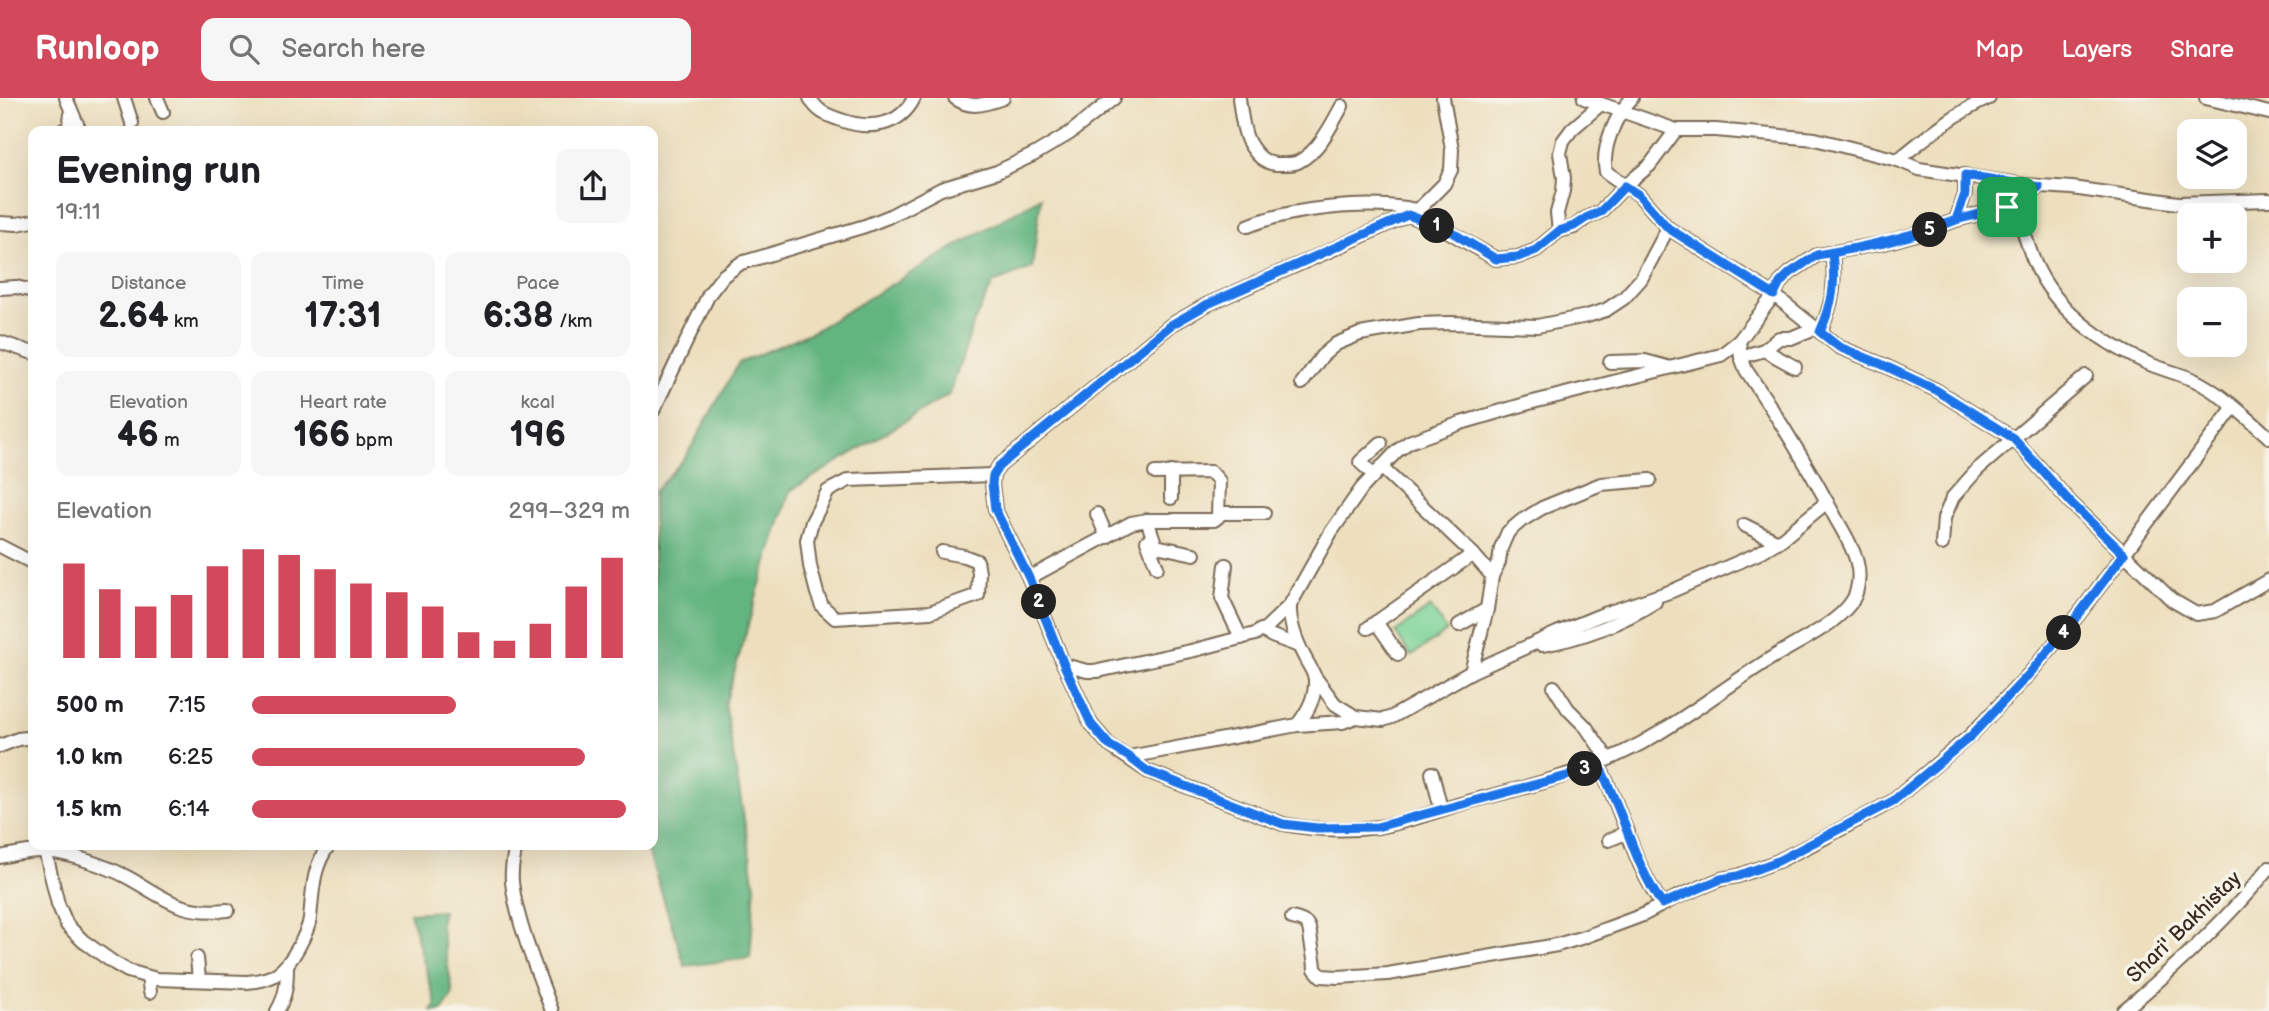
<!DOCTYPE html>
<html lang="en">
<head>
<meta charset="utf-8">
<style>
  :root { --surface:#fff; --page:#f6f6f6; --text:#202124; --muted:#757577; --accent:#d1495b }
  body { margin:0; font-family:"Balsamiq Sans",sans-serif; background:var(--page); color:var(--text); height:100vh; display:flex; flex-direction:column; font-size:26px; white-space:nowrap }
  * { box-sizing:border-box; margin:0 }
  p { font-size:23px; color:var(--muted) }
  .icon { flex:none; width:38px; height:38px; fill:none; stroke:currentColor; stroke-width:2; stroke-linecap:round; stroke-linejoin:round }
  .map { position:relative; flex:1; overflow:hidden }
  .side { position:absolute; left:28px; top:28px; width:630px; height:724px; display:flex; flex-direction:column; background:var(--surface); border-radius:14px; box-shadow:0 7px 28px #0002 }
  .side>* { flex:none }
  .fabs { position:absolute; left:2177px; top:21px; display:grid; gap:14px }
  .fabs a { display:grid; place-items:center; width:70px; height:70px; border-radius:14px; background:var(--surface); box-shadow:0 7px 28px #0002; font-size:35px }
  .pin { position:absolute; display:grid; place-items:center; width:60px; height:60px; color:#fff; margin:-30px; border-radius:14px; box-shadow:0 4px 10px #0006 }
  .km { position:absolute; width:35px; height:35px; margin:-18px; border-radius:50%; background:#222; color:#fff; font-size:19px; line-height:35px; text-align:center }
  .round { display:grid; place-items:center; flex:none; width:74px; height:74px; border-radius:14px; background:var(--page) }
  .overview { display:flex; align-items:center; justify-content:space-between; height:119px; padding:0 28px }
  h1 { font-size:38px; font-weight:600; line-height:52px }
  .figures { display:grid; grid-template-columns:repeat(3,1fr); gap:10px; height:119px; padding:7px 28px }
  .figures div { display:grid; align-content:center; border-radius:14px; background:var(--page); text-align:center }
  .figures b { font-size:35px; font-weight:600 }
  .figures small { font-size:19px; font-weight:400 }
  .figures p { font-size:19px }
  .chart { height:196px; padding:14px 28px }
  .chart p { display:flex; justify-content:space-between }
  .chart svg { width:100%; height:126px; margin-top:7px; stroke:var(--accent); stroke-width:6 }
  ul { padding:0 28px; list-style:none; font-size:23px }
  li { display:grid; grid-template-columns:112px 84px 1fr; align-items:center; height:52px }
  li i { height:18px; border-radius:9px; background:var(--accent) }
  header { display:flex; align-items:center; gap:42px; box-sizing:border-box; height:98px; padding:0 35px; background:var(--accent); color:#fff }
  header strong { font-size:33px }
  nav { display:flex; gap:38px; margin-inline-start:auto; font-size:24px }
  .search { width:490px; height:63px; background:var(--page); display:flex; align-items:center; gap:18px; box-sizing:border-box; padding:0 24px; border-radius:14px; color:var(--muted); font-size:26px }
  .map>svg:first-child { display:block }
  .green { fill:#7bd398; stroke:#5b7e5b; stroke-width:2 }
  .forest { fill:#64b580; stroke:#50704f; stroke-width:2 }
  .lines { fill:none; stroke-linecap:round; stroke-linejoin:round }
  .minor-casing { stroke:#796956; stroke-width:16 }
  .minor { stroke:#fff; stroke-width:12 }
  .route-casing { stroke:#fff; stroke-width:14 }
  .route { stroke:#1a73e8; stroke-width:9 }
  .labels { text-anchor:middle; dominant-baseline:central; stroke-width:7; stroke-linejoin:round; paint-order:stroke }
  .street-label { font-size:21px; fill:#3b2a1e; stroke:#f7f3e8 }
</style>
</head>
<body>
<header>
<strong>Runloop</strong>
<div class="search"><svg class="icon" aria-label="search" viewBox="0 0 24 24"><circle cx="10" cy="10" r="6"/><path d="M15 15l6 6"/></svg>Search here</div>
<nav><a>Map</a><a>Layers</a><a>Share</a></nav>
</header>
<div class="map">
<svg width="2269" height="913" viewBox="0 0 2269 913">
  <rect width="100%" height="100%" fill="#f7f3e8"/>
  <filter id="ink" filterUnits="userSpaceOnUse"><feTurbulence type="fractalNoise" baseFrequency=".0143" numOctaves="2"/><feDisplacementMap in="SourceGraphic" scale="14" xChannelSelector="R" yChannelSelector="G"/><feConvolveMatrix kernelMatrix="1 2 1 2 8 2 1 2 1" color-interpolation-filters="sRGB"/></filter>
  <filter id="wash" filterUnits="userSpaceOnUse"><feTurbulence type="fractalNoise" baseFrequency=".00686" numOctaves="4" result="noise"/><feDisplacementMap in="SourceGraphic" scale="28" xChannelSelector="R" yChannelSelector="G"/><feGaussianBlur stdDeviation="1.57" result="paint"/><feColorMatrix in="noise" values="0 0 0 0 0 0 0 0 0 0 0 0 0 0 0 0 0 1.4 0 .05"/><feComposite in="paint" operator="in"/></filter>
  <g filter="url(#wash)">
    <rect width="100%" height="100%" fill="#eddfbe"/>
    <!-- green -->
    <path class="green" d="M 1431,509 L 1447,533 L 1411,558 L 1395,534 Z"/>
    <!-- forest -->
    <g class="forest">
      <path d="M 1041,99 L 1032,170 L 993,185 L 974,224 L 950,296 L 790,393 L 759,489 L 725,606 L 755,788 L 750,860 L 685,868 L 646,747 L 653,747 L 653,395 L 685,360 L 739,265 L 814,233 L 929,164 Z"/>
      <path d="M 443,813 L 440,825 L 453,896 L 442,913 L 431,913 L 436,907 L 410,815 Z"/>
    </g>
  </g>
  <g filter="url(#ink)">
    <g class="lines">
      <defs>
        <g id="minor">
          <path d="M 66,0 L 80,33"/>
          <path d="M 124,0 L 132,25"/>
          <path d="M 157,0 L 163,14"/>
          <path d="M 810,0 C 817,14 827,17 841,22 C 868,32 900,29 914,0"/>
          <path d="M 955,0 C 971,12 985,6 1003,0"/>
          <path d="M 1239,0 C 1241,14 1242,30 1248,43 C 1254,54 1263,65 1276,66 C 1283,66 1292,67 1298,64 C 1319,53 1331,28 1342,8"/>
          <path d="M 1443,0 L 1452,51 L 1451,72 L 1444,86 L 1422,108 L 1408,117 L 1329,153 L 1208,206 L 1171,227 L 999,368 L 993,377 L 992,386 L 995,411 L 1029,480 L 1064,567 L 1091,626 L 1109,647 L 1147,673 L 1283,726 C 1314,732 1347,733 1378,729 C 1411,724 1443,710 1475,702 C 1532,688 1588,674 1640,646 C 1686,621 1728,587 1773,559 C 1797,544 1852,520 1857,491 C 1859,483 1859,473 1857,465 C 1853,448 1842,432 1834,417 C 1808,368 1778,319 1746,272 L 1741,259 L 1739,243"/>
          <path d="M 1584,0 L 1676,32 L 1716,32 L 1815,41 L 1898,62 L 1919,71 L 2025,87 L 2072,90 L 2178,105 L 2269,102"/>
          <path d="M 2206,0 L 2269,15"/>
          <path d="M 62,33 L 69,29 L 71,16"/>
          <path d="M 1898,62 C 1926,39 1955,15 1989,0"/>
          <path d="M 2039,89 L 2007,109 L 1956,122 L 1927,133 L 1884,145 L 1817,157 L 1790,175 L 1780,185 L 1774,197 L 1839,249 L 1881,266 L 1936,292 L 2013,340 L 2071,405 L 2141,472 L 2172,502 L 2196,516 L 2215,513 L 2269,482"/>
          <path d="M 2026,97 C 2018,122 2023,134 2032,158 C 2051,209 2099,243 2147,265 C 2161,271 2177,275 2192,281 C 2217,292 2249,321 2269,339"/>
          <path d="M 1408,117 L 1448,133 L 1496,161 L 1518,159 L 1536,152 L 1559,133 L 1574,129 L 1586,120 L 1600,114 L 1625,88 L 1650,67 L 1676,32"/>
          <path d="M 1956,122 L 1965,96 L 1965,77"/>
          <path d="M 0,125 L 17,126 L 33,123"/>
          <path d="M 1248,128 C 1291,110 1371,102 1416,112"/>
          <path d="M 1559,133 L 1557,115 L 1563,93 L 1564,80 L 1560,55 L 1563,43 L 1572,31 L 1601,6"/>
          <path d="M 0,190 L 16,189 L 33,193"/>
          <path d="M 1820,234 C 1833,205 1836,186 1832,155"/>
          <path d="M 0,244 L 33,255"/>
          <path d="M 1764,252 L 1779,240 L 1791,240 L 1815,230"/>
          <path d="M 1741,259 L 1764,252 L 1795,269"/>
          <path d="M 1610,264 L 1645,263 L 1667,269"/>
          <path d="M 1302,285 L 1322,258 L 1336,246 L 1360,236 L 1419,226 L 1450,225 L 1537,228 L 1587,218 L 1606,212 L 1624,200 L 1641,181 L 1668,130"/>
          <path d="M 653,313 L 709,196 L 723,178 L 741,165 L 865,128 L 888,119 L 941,91 L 997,74 L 1035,56 L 1070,35 L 1114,0"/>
          <path d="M 1381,369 L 1473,456 L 1492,478 L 1487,511 L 1471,574"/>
          <path d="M 1171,374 L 1171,400"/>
          <path d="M 1374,377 L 1360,364 L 1381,345"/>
          <path d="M 1219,415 L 1264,415"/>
          <path d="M 1097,416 L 1107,439"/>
          <path d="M 1147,422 L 1156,448 L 1194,456"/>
          <path d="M 1744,427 L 1778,444"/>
          <path d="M 1147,443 L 1157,469"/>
          <path d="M 1942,446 L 1944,420 L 1953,399 L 1978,371 L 2086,278"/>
          <path d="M 0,448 L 33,465"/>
          <path d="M 942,454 L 964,458 L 977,463 L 979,475 L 978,497 L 930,514 L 835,520 L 822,508 L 817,495 L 810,468 L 807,442 L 812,424 L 828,393 L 849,382 L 993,377"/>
          <path d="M 1226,467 L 1222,500 L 1241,540"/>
          <path d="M 1492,478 L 1499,464 L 1501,450 L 1508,434 L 1521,423 L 1542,410 L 1601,386 L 1650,382"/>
          <path d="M 1029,480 L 1131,425 L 1147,422 L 1214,422 L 1218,419 L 1219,383 L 1211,374 L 1155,375"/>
          <path d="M 1290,507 C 1289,526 1296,543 1305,560 C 1308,566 1314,574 1315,581 C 1316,598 1307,615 1297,627"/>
          <path d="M 1376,524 L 1398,556"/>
          <path d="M 1459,527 L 1487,511"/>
          <path d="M 1368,530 L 1473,456"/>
          <path d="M 1261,532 L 1272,538 L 1299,548"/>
          <path d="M 1542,547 C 1580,541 1622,525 1655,504"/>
          <path d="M 1064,567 L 1087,573 L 1098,573 L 1195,552 L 1255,536 L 1266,530 L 1290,507 L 1331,434 L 1362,390 L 1397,353 L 1409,344 L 1461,325 L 1529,305 L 1721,257 L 1739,243 L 1774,197 L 1668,130 L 1639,97 L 1606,74 C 1601,49 1616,17 1632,0"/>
          <path d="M 1315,579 L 1335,606 L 1356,619"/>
          <path d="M 1554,589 L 1568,611 L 1586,629 L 1608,661"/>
          <path d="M 0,648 L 18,641 L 33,639"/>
          <path d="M 1129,659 L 1297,627 L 1343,624 L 1356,619 L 1383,622 L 1392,619 L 1471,574 L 1557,535 L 1601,517 L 1672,493 L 1757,456 L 1782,441 L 1827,404"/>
          <path d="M 1598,666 C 1623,711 1632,764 1662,806"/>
          <path d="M 1432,675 L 1441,711"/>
          <path d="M 1609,742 L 1628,734"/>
          <path d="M 516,747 C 513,762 510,777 513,791 C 519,831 538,875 552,913"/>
          <path d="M 45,752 L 58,806 L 67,827 L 83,843 L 114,865 L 128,873 L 156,881 L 247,884 C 275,882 285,873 298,850 C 303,841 309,830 310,820 C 313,793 312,770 329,747"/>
          <path d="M 0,759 C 14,756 29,753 43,753 C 63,753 109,769 127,779 C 166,800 179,817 228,812"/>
          <path d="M 1292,820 C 1314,825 1308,830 1312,849 C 1313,857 1315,862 1315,871 L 1321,878 L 1338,879 L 1388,876 L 1557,847 L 1584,839 L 1643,817 L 1675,800 L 1721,781 L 1738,778 L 1778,763 L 1824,740 L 1893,703 L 1971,637 L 2030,575 L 2079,516 L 2233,310"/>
          <path d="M 197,860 L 199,882"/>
          <path d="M 148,879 L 150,894"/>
          <path d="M 277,913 C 286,898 287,886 287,869"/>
          <path d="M 2123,913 C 2175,870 2226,823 2269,770"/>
        </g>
      </defs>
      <!-- minor casing -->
      <use href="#minor" class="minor-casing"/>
      <!-- minor -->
      <use href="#minor" class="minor"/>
    </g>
  </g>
  <g class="lines" filter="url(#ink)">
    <defs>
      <path id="route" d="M 2007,109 L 1956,122 L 1927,133 L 1884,145 L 1817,157 L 1790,175 L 1780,185 L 1774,197 L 1668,130 L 1639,97 L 1625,88 L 1600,114 L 1586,120 L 1574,128 L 1559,133 L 1536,152 L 1518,159 L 1496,161 L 1448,132 L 1408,117 L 1208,206 L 1171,227 L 999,368 L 993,377 L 992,386 L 995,411 L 1029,480 L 1064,567 L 1091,626 L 1109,647 L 1129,659 L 1147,673 L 1283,726 L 1317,730 L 1377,729 L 1574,676 L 1598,666 C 1623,711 1633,764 1662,806 L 1721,781 L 1738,778 L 1778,763 L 1893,703 L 1971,638 L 2030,575 L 2079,516 L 2124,456 L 2071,405 L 2013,340 L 1936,292 L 1881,266 L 1839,249 L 1820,234 C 1833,205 1836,186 1832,155 C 1875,146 1916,137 1956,122 L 1965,96 L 1965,77 L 2039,89 L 2007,109"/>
    </defs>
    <!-- route casing -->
    <use href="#route" class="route-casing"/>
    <!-- route -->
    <use href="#route" class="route"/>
  </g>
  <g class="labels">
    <!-- street labels -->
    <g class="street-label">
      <text transform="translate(2184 829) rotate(-44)">Shari' Bakhistay</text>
    </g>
  </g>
</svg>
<div class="fabs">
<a><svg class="icon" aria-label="layers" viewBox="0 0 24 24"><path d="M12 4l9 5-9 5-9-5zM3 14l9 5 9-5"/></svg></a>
<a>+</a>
<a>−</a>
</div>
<div class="pin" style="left:2007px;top:109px;background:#1e9e55"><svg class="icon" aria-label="arrive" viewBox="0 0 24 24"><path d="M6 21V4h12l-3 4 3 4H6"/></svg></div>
<b class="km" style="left:1437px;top:128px">1</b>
<b class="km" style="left:1039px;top:504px">2</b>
<b class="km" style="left:1585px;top:671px">3</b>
<b class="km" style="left:2064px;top:535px">4</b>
<b class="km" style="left:1930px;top:132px">5</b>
<section class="side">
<div class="overview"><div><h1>Evening run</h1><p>19:11</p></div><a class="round"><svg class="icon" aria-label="share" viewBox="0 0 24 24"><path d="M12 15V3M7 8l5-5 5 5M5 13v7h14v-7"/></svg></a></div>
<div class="figures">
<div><p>Distance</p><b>2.64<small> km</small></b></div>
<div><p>Time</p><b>17:31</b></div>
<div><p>Pace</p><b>6:38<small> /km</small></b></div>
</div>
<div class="figures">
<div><p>Elevation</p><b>46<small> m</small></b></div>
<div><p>Heart rate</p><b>166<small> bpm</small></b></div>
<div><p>kcal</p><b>196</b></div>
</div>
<div class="chart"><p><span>Elevation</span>299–329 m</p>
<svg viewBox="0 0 160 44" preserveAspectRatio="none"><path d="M5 44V11M15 44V20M25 44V26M35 44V22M45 44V12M55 44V6M65 44V8M75 44V13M85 44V18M95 44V21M105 44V26M115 44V35M125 44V38M135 44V32M145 44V19M155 44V9"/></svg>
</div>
<ul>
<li><b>500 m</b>7:15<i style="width:54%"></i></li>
<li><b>1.0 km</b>6:25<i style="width:88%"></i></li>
<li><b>1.5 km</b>6:14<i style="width:99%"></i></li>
</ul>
</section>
</div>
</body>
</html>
